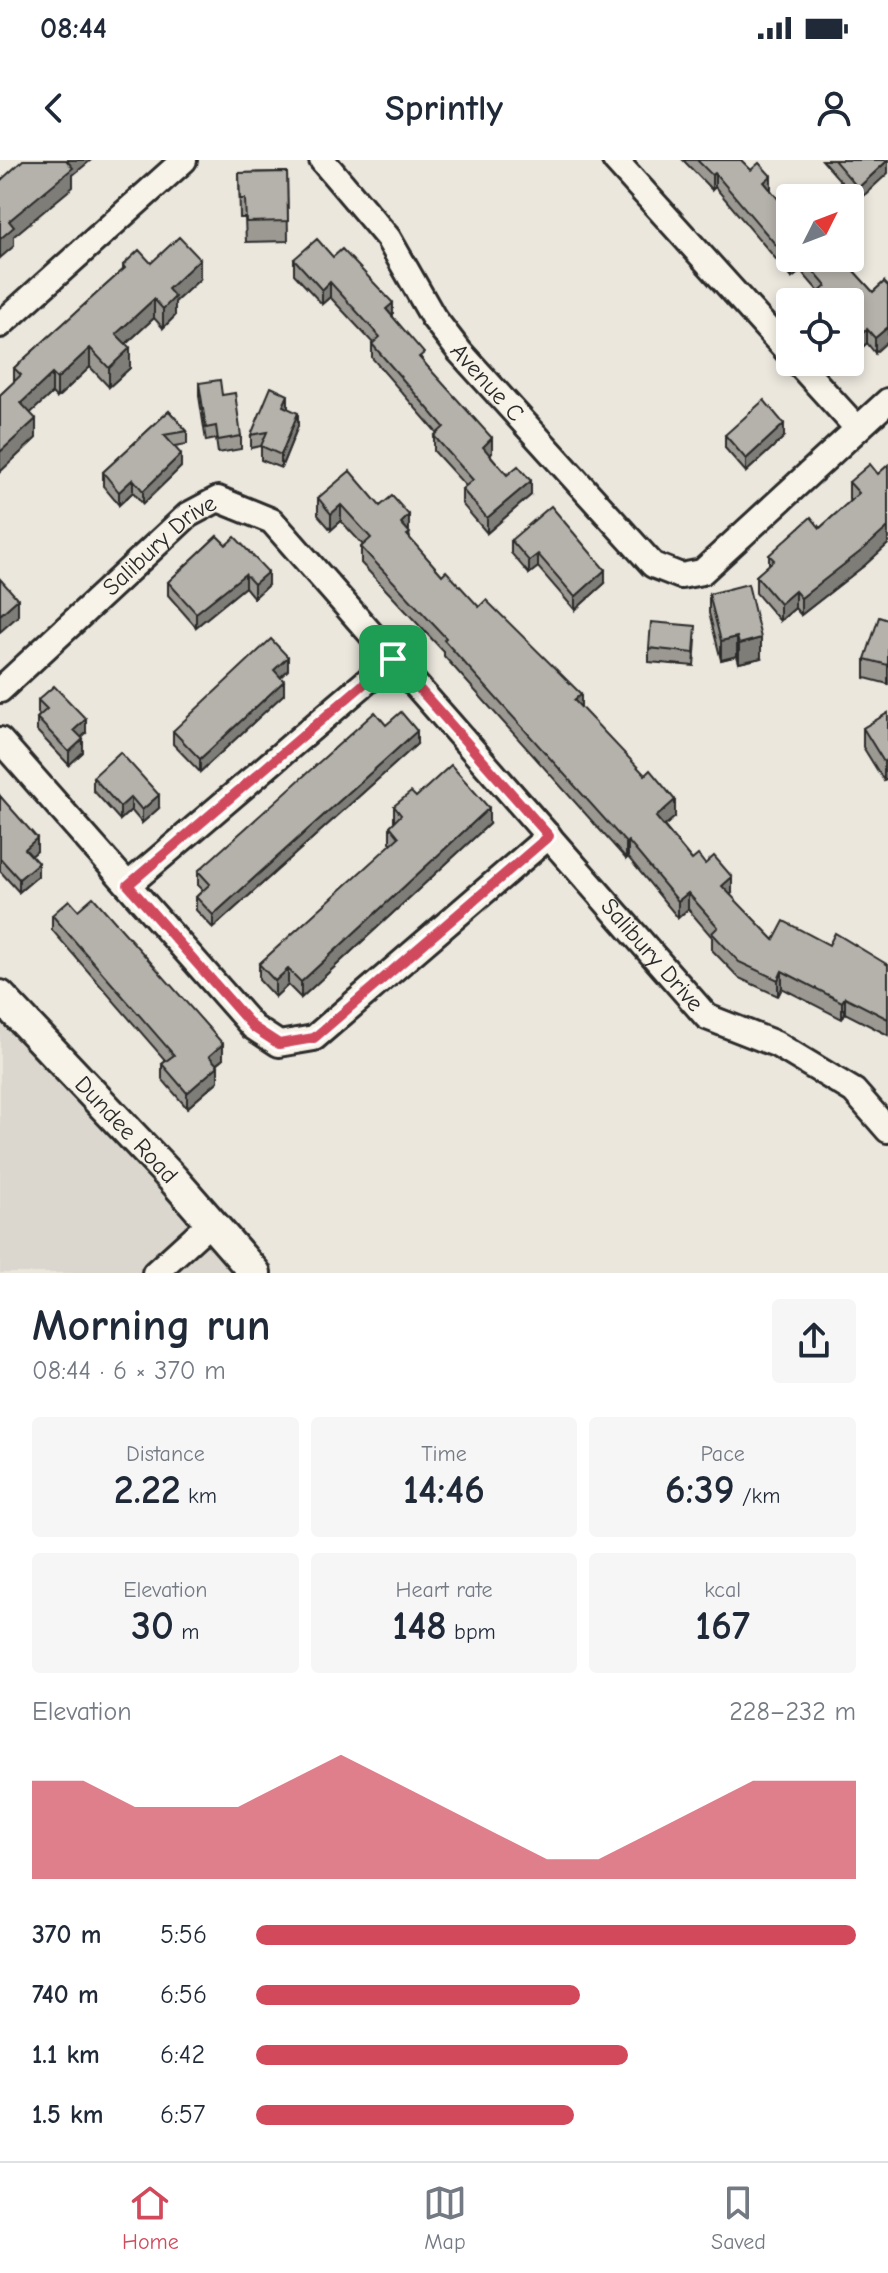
<!DOCTYPE html>
<html lang="en">
<head>
<meta charset="utf-8">
<style>
  :root { --surface:#fff; --page:#f6f6f7; --text:#1f2937; --muted:#747a83; --line:#e0e1e3; --accent:#d1495b }
  body { margin:0; font-family:"Comic Neue",sans-serif; background:var(--page); color:var(--text); height:100vh; display:flex; flex-direction:column; font-size:30px; white-space:nowrap }
  * { box-sizing:border-box; margin:0 }
  p { font-size:26px; color:var(--muted) }
  .icon { flex:none; width:44px; height:44px; fill:none; stroke:currentColor; stroke-width:2; stroke-linecap:round; stroke-linejoin:round }
  .map { position:relative; height:1113px; overflow:hidden }
  .drawer { display:flex; flex-direction:column; background:var(--surface); flex:1 }
  .drawer>* { flex:none }
  .needle { width:52px; rotate:48deg }
  .tools { position:absolute; left:776px; top:24px; display:grid; gap:16px }
  .tools a { display:grid; place-items:center; width:88px; height:88px; border-radius:8px; background:var(--surface); box-shadow:0 4px 12px #0003; font-size:40px }
  .pin { position:absolute; display:grid; place-items:center; width:68px; height:68px; color:#fff; margin:-34px; border-radius:16px; box-shadow:0 4px 12px #0006 }
  .round { display:grid; place-items:center; flex:none; width:84px; height:84px; border-radius:8px; background:var(--page) }
  .summary { display:flex; align-items:center; justify-content:space-between; height:136px; padding:0 32px }
  h1 { font-size:44px; font-weight:700; line-height:60px }
  .figures { display:grid; grid-template-columns:repeat(3,1fr); gap:12px; height:136px; padding:8px 32px }
  .figures div { display:grid; align-content:center; border-radius:8px; background:var(--page); text-align:center }
  .figures b { font-size:40px; font-weight:700 }
  .figures small { font-size:22px; font-weight:400 }
  .figures p { font-size:22px }
  .chart { height:224px; padding:16px 32px }
  .chart p { display:flex; justify-content:space-between }
  .chart svg { width:100%; height:144px; margin-top:8px; fill:var(--accent); opacity:.7 }
  ul { padding:0 32px; list-style:none; font-size:26px }
  li { display:grid; grid-template-columns:128px 96px 1fr; align-items:center; height:60px }
  li i { height:20px; border-radius:10px; background:var(--accent) }
  .status { display:flex; justify-content:space-between; align-items:center; height:56px; padding:0 40px; background:var(--surface); direction:ltr }
  .status svg { height:22px; fill:currentColor }
  header { display:flex; justify-content:space-between; align-items:center; height:104px; padding:0 32px; background:var(--surface); font-size:36px; font-weight:700 }
  .dock { display:flex; justify-content:space-around; align-items:center; height:112px; border-top:2px solid var(--line); background:var(--surface); font-size:22px; color:var(--muted) }
  .dock a { display:grid; justify-items:center; gap:4px }
  .dock .active { color:var(--accent) }
  .map>svg:first-child { display:block }
  .built { fill:#dbd7ce }
  .lines { fill:none; stroke-linecap:round; stroke-linejoin:round }
  .minor-casing { stroke:#2b2b2b; stroke-width:30 }
  .major-casing { stroke:#2b2b2b; stroke-width:36 }
  .minor { stroke:#f7f3e8; stroke-width:24 }
  .major { stroke:#f7f3e8; stroke-width:30 }
  .wall { fill:#9c9993; stroke:#2b2b2b; stroke-width:2 }
  .shaded-wall { fill:#7f7d78; stroke:#2b2b2b; stroke-width:2 }
  .building { fill:#b5b2ab; stroke:#2b2b2b; stroke-width:2 }
  .route-casing { stroke:#fff; stroke-width:16 }
  .route { stroke:#d1495b; stroke-width:10 }
  .labels { text-anchor:middle; dominant-baseline:central; stroke-width:6; stroke-linejoin:round; paint-order:stroke }
  .street-label { font-size:24px; fill:#2b2b2b; stroke:#f7f3e8 }
</style>
</head>
<body>
<div class="status"><b>08:44</b><svg viewBox="0 0 49 12"><path d="M0 12V9h3v3zM5 12V6h3v6zM10 12V3h3v9zM15 12V0h3v12zM26 1h20v11H26zM47 4h2v5h-2z"/></svg></div>
<header><svg class="icon" aria-label="back" viewBox="0 0 24 24"><path d="M15 5l-7 7 7 7"/></svg>Sprintly<svg class="icon" aria-label="person" viewBox="0 0 24 24"><circle cx="12" cy="8" r="4"/><path d="M4 21q1-7 8-7t8 7"/></svg></header>
<div class="map">
<svg width="888" height="1113" viewBox="0 0 888 1113">
  <rect width="100%" height="100%" fill="#ebe7dd"/>
  <filter id="ink" filterUnits="userSpaceOnUse"><feTurbulence type="fractalNoise" baseFrequency=".0125" numOctaves="2"/><feDisplacementMap in="SourceGraphic" scale="16" xChannelSelector="R" yChannelSelector="G"/><feConvolveMatrix kernelMatrix="1 2 1 2 8 2 1 2 1" color-interpolation-filters="sRGB"/></filter>
  <g filter="url(#ink)">
    <!-- built -->
    <path class="built" d="M 0,853 L 239,1113 L 0,1113 Z"/>
    <g class="lines">
      <defs>
        <g id="minor">
          <path id="s1" d="M 322,0 L 388,78 L 433,157 L 460,192 L 653,405 L 681,416 L 702,412 L 888,241"/>
          <path d="M 615,0 L 790,194"/>
          <path d="M 0,165 L 184,0"/>
          <path d="M 797,202 L 857,268"/>
          <path id="s2" d="M 0,530 L 188,355 L 218,339 L 272,361 L 707,857 L 776,884 L 854,931 L 888,970"/>
          <path d="M 0,580 L 253,867 L 279,884 L 314,878 L 549,676"/>
          <path d="M 128,725 L 393,499"/>
          <path d="M 155,1113 L 211,1062"/>
        </g>
        <g id="major">
          <path id="s3" d="M 0,836 L 173,1019 L 255,1113"/>
        </g>
      </defs>
      <!-- minor casing -->
      <use href="#minor" class="minor-casing"/>
      <!-- major casing -->
      <use href="#major" class="major-casing"/>
      <!-- minor -->
      <use href="#minor" class="minor"/>
      <!-- major -->
      <use href="#major" class="major"/>
    </g>
    <!-- wall -->
    <g class="wall">
      <path d="M 683,0 L 741,0 L 771,30 L 790,98 L 842,98 L 873,132 L 884,122 L 875,193 L 867,183 L 857,192 L 850,185 L 850,142 L 816,142 L 816,135 L 819,132 L 801,111 L 792,118 L 715,27 L 712,30 Z"/>
      <path d="M 822,0 L 888,0 L 858,41 Z"/>
      <path d="M 287,12 L 288,81 L 246,82 L 245,58 L 240,58 L 239,13 Z"/>
      <path d="M 333,97 L 393,157 L 424,202 L 492,293 L 490,295 L 507,315 L 531,335 L 487,373 L 462,344 L 462,329 L 466,326 L 434,291 L 434,276 L 437,273 L 372,198 L 372,184 L 373,183 L 330,137 L 322,144 L 294,114 L 294,99 Z"/>
      <path d="M 151,103 L 200,119 L 175,142 L 175,156 L 163,168 L 154,158 L 126,184 L 130,208 L 109,227 L 90,207 L 57,238 L 52,233 L 30,253 L 36,278 L 0,312 L 0,235 L 14,222 L 14,208 L 123,110 L 123,105 Z"/>
      <path d="M 199,223 L 222,235 L 241,276 L 241,289 L 218,293 L 216,279 L 206,281 L 199,236 Z"/>
      <path d="M 288,248 L 298,266 L 281,308 L 261,300 L 261,286 L 251,288 L 251,275 Z"/>
      <path d="M 169,251 L 187,271 L 187,284 L 175,286 L 181,307 L 143,344 L 133,332 L 119,345 L 103,326 L 103,312 Z"/>
      <path d="M 725,275 L 784,277 L 746,312 L 725,288 Z"/>
      <path d="M 888,305 L 888,384 L 865,405 L 801,455 L 795,448 L 780,461 L 756,433 L 756,416 L 769,405 L 769,395 L 820,368 L 850,341 L 849,340 L 849,322 L 878,314 Z"/>
      <path d="M 318,338 L 380,346 L 409,372 L 410,379 L 442,415 L 479,447 L 581,548 L 675,657 L 664,666 L 692,700 L 732,733 L 730,735 L 774,780 L 829,785 L 888,805 L 888,875 L 845,853 L 842,859 L 782,828 L 778,836 L 739,818 L 712,790 L 712,777 L 688,749 L 678,758 L 628,697 L 626,699 L 444,496 L 444,492 L 361,403 L 361,387 L 363,385 L 341,361 L 331,370 L 318,355 Z"/>
      <path d="M 217,376 L 268,425 L 254,438 L 245,427 L 196,467 L 168,435 L 168,422 Z"/>
      <path d="M 511,380 L 605,423 L 575,450 L 538,407 L 529,414 L 511,393 Z"/>
      <path d="M 709,434 L 761,498 L 739,503 L 737,496 L 721,500 L 709,453 Z"/>
      <path d="M 888,460 L 888,524 L 865,518 L 865,499 Z"/>
      <path d="M 696,480 L 694,506 L 649,502 L 649,488 Z"/>
      <path d="M 288,510 L 280,517 L 284,534 L 200,612 L 173,584 L 173,571 Z"/>
      <path d="M 38,540 L 86,573 L 81,577 L 83,592 L 69,605 L 37,571 L 37,558 L 40,555 L 38,553 Z"/>
      <path d="M 888,553 L 888,619 L 884,621 L 863,587 L 863,568 Z"/>
      <path d="M 386,565 L 417,584 L 213,768 L 196,750 L 196,737 L 203,730 L 198,725 L 198,711 Z"/>
      <path d="M 93,617 L 159,648 L 142,663 L 131,650 L 120,660 L 93,630 Z"/>
      <path d="M 0,636 L 37,691 L 31,696 L 38,716 L 19,732 L 0,711 Z"/>
      <path d="M 416,637 L 489,664 L 301,838 L 288,825 L 275,837 L 259,820 L 259,804 L 392,684 L 390,682 L 390,666 L 394,662 L 394,646 Z"/>
      <path d="M 78,750 L 223,899 L 217,904 L 218,921 L 187,948 L 162,919 L 162,904 L 166,901 L 52,770 L 52,755 Z"/>
    </g>
    <!-- shaded-wall -->
    <g class="shaded-wall">
      <path d="M 69,0 L 91,0 L 73,15 L 73,27 L 14,76 L 14,86 L 0,98 L 0,79 L 9,61 Z"/>
      <path d="M 888,0 L 888,13 L 858,41 L 858,28 Z"/>
      <path d="M 715,13 L 715,27 L 712,30 L 712,15 Z"/>
      <path d="M 771,16 L 771,31 L 764,22 Z"/>
      <path d="M 799,98 L 801,98 L 801,111 L 792,118 L 792,104 Z"/>
      <path d="M 200,99 L 200,119 L 175,142 L 175,156 L 163,168 L 163,149 L 168,129 Z"/>
      <path d="M 330,122 L 330,137 L 322,144 L 322,130 Z"/>
      <path d="M 154,139 L 154,158 L 116,193 L 116,174 Z"/>
      <path d="M 393,143 L 393,157 L 386,149 Z"/>
      <path d="M 888,167 L 888,181 L 875,193 L 875,178 Z"/>
      <path d="M 867,169 L 867,183 L 857,192 L 857,178 Z"/>
      <path d="M 90,188 L 90,207 L 57,238 L 57,219 Z"/>
      <path d="M 130,188 L 130,208 L 109,227 L 109,208 Z"/>
      <path d="M 52,214 L 52,233 L 21,262 L 21,243 Z"/>
      <path d="M 288,235 L 288,248 L 283,260 L 283,246 Z"/>
      <path d="M 298,253 L 298,266 L 281,308 L 281,295 Z"/>
      <path d="M 36,259 L 36,278 L 0,312 L 0,292 Z"/>
      <path d="M 784,264 L 784,277 L 746,312 L 746,299 Z"/>
      <path d="M 492,278 L 492,293 L 483,302 L 483,287 Z"/>
      <path d="M 181,294 L 181,307 L 143,344 L 143,331 Z"/>
      <path d="M 133,319 L 133,332 L 119,345 L 119,332 Z"/>
      <path d="M 531,321 L 531,335 L 487,373 L 487,358 Z"/>
      <path d="M 341,345 L 341,361 L 331,370 L 331,354 Z"/>
      <path d="M 409,355 L 409,372 L 401,363 Z"/>
      <path d="M 888,367 L 888,384 L 865,405 L 801,455 L 801,438 Z"/>
      <path d="M 538,394 L 538,407 L 529,414 L 529,401 Z"/>
      <path d="M 605,410 L 605,423 L 575,450 L 575,437 Z"/>
      <path d="M 268,412 L 268,425 L 254,438 L 254,424 Z"/>
      <path d="M 245,414 L 245,427 L 196,467 L 196,453 Z"/>
      <path d="M 795,431 L 795,448 L 780,461 L 780,444 Z"/>
      <path d="M 18,439 L 18,456 L 0,472 L 0,455 Z"/>
      <path d="M 737,477 L 737,496 L 721,500 L 721,481 Z"/>
      <path d="M 761,478 L 761,498 L 739,503 L 739,484 Z"/>
      <path d="M 288,497 L 288,510 L 274,523 L 274,510 Z"/>
      <path d="M 284,521 L 284,534 L 200,612 L 200,599 Z"/>
      <path d="M 581,534 L 581,550 L 574,540 Z"/>
      <path d="M 86,559 L 86,573 L 74,584 L 74,570 Z"/>
      <path d="M 417,571 L 417,584 L 213,768 L 213,755 Z"/>
      <path d="M 83,579 L 83,592 L 69,605 L 69,592 Z"/>
      <path d="M 888,599 L 888,619 L 884,621 L 884,602 Z"/>
      <path d="M 159,635 L 159,648 L 142,663 L 142,650 Z"/>
      <path d="M 131,637 L 131,650 L 120,660 L 120,647 Z"/>
      <path d="M 675,640 L 675,657 L 656,673 L 656,657 Z"/>
      <path d="M 489,648 L 489,664 L 301,838 L 301,822 Z"/>
      <path d="M 37,678 L 37,691 L 25,702 L 25,689 Z"/>
      <path d="M 628,681 L 628,697 L 626,699 L 626,683 Z"/>
      <path d="M 38,703 L 38,716 L 19,732 L 19,719 Z"/>
      <path d="M 732,717 L 732,733 L 722,743 L 722,726 Z"/>
      <path d="M 688,733 L 688,749 L 678,758 L 678,741 Z"/>
      <path d="M 288,809 L 288,825 L 275,837 L 275,821 Z"/>
      <path d="M 782,811 L 782,828 L 778,836 L 778,820 Z"/>
      <path d="M 845,837 L 845,853 L 842,859 L 842,842 Z"/>
      <path d="M 223,884 L 223,899 L 209,910 L 209,896 Z"/>
      <path d="M 218,906 L 218,921 L 187,948 L 187,933 Z"/>
    </g>
    <!-- building -->
    <g class="building">
      <path d="M 23,0 L 69,0 L 67,1 L 73,8 L 9,61 L 14,67 L 0,79 L 0,21 Z"/>
      <path d="M 697,0 L 741,0 L 751,10 L 759,3 L 771,16 L 764,22 L 790,53 L 790,98 L 799,98 L 792,104 L 715,13 L 712,15 Z"/>
      <path d="M 834,0 L 888,0 L 858,28 Z"/>
      <path d="M 287,12 L 288,61 L 246,62 L 245,39 L 240,39 L 239,13 Z"/>
      <path d="M 179,77 L 200,99 L 168,129 L 175,137 L 163,149 L 154,139 L 116,174 L 130,188 L 109,208 L 90,188 L 57,219 L 52,214 L 21,243 L 36,259 L 0,292 L 0,235 L 21,215 L 14,208 L 125,108 L 123,105 L 139,90 L 151,103 Z"/>
      <path d="M 317,79 L 333,97 L 342,89 L 393,143 L 386,149 L 424,193 L 419,197 L 492,278 L 483,287 L 507,315 L 518,306 L 531,321 L 487,358 L 462,329 L 473,320 L 434,276 L 444,267 L 372,184 L 380,177 L 330,122 L 322,130 L 294,99 Z"/>
      <path d="M 802,98 L 842,98 L 873,132 L 884,122 L 888,126 L 888,167 L 875,178 L 867,169 L 857,178 L 850,170 L 850,142 L 823,142 L 816,135 L 826,126 Z"/>
      <path d="M 220,220 L 222,235 L 235,233 L 241,276 L 218,280 L 216,266 L 206,268 L 199,223 Z"/>
      <path d="M 271,227 L 288,235 L 283,246 L 298,253 L 281,295 L 261,286 L 267,272 L 251,275 Z"/>
      <path d="M 764,240 L 784,264 L 746,299 L 725,275 Z"/>
      <path d="M 169,251 L 187,271 L 164,275 L 181,294 L 143,331 L 133,319 L 119,332 L 103,312 Z"/>
      <path d="M 870,304 L 878,314 L 888,305 L 888,367 L 865,388 L 801,438 L 795,431 L 780,444 L 756,416 L 774,400 L 769,395 L 811,357 L 820,368 L 859,333 L 849,322 Z"/>
      <path d="M 350,311 L 380,346 L 392,336 L 409,355 L 401,363 L 410,373 L 407,375 L 442,415 L 446,411 L 479,447 L 486,440 L 581,534 L 574,540 L 645,615 L 650,610 L 675,640 L 656,657 L 692,700 L 698,695 L 705,704 L 714,696 L 732,717 L 722,726 L 774,780 L 784,761 L 829,785 L 835,773 L 888,805 L 888,859 L 845,837 L 842,842 L 782,811 L 778,820 L 739,802 L 712,773 L 718,767 L 688,733 L 678,741 L 628,681 L 626,683 L 444,480 L 446,478 L 361,387 L 371,378 L 341,345 L 331,354 L 318,338 Z"/>
      <path d="M 551,346 L 605,410 L 575,437 L 538,394 L 529,401 L 511,380 Z"/>
      <path d="M 217,376 L 226,385 L 235,377 L 268,412 L 254,424 L 245,414 L 196,453 L 168,422 Z"/>
      <path d="M 0,419 L 18,439 L 0,455 Z"/>
      <path d="M 748,424 L 761,478 L 739,484 L 737,477 L 721,481 L 709,434 Z"/>
      <path d="M 879,457 L 888,460 L 888,505 L 865,499 Z"/>
      <path d="M 651,462 L 696,466 L 694,493 L 649,488 Z"/>
      <path d="M 271,479 L 288,497 L 274,510 L 284,521 L 200,599 L 173,571 Z"/>
      <path d="M 54,526 L 86,559 L 74,570 L 83,579 L 69,592 L 37,558 L 47,549 L 38,540 Z"/>
      <path d="M 375,552 L 386,565 L 401,552 L 417,571 L 213,755 L 196,737 L 210,724 L 198,711 Z"/>
      <path d="M 888,553 L 888,599 L 884,602 L 863,568 Z"/>
      <path d="M 120,592 L 159,635 L 142,650 L 131,637 L 120,647 L 93,617 Z"/>
      <path d="M 451,605 L 489,648 L 301,822 L 288,809 L 275,821 L 259,804 L 399,677 L 390,666 L 401,655 L 394,646 L 411,632 L 416,637 Z"/>
      <path d="M 0,636 L 37,678 L 25,689 L 38,703 L 19,719 L 0,698 Z"/>
      <path d="M 93,737 L 223,884 L 209,896 L 218,906 L 187,933 L 162,904 L 174,895 L 52,755 L 69,740 L 78,750 Z"/>
    </g>
  </g>
  <g class="lines" filter="url(#ink)">
    <defs>
      <path id="route" d="M 393,499 L 549,676 L 314,878 L 279,884 L 253,867 L 128,725 Z"/>
    </defs>
    <!-- route casing -->
    <use href="#route" class="route-casing"/>
    <!-- route -->
    <use href="#route" class="route"/>
  </g>
  <g class="labels">
    <!-- street labels -->
    <g class="street-label">
      <text stroke="none"><textPath href="#s1" startOffset="278">Avenue C</textPath></text>
      <text stroke="none"><textPath href="#s2" startOffset="216">Salibury Drive</textPath></text>
      <text stroke="none"><textPath href="#s2" startOffset="926">Salibury Drive</textPath></text>
      <text stroke="none"><textPath href="#s3" startOffset="184">Dundee Road</textPath></text>
    </g>
  </g>
</svg>
<div class="tools">
<a><svg class="needle" viewBox="-14 -14 28 28"><path d="M0-13l5 13h-10z" fill="#e53935"/><path d="M0 13l5-13h-10z" fill="#747a83"/></svg></a>
<a><svg class="icon" aria-label="locate" viewBox="0 0 24 24"><circle cx="12" cy="12" r="6"/><path d="M12 2v4M12 18v4M2 12h4M18 12h4"/></svg></a>
</div>
<div class="pin" style="left:393px;top:499px;background:#1e9e55"><svg class="icon" aria-label="arrive" viewBox="0 0 24 24"><path d="M6 21V4h12l-3 4 3 4H6"/></svg></div>
</div>
<section class="drawer">
<div class="summary"><div><h1>Morning run</h1><p>08:44 · 6 × 370 m</p></div><a class="round"><svg class="icon" aria-label="share" viewBox="0 0 24 24"><path d="M12 15V3M7 8l5-5 5 5M5 13v7h14v-7"/></svg></a></div>
<div class="figures">
<div><p>Distance</p><b>2.22<small> km</small></b></div>
<div><p>Time</p><b>14:46</b></div>
<div><p>Pace</p><b>6:39<small> /km</small></b></div>
</div>
<div class="figures">
<div><p>Elevation</p><b>30<small> m</small></b></div>
<div><p>Heart rate</p><b>148<small> bpm</small></b></div>
<div><p>kcal</p><b>167</b></div>
</div>
<div class="chart"><p><span>Elevation</span>228–232 m</p>
<svg viewBox="0 0 160 44" preserveAspectRatio="none"><path d="M0 44V14L10 14L20 22L30 22L40 22L50 14L60 6L70 14L80 22L90 30L100 38L110 38L120 30L130 22L140 14L150 14L160 14V44z"/></svg>
</div>
<ul>
<li><b>370 m</b>5:56<i style="width:100%"></i></li>
<li><b>740 m</b>6:56<i style="width:54%"></i></li>
<li><b>1.1 km</b>6:42<i style="width:62%"></i></li>
<li><b>1.5 km</b>6:57<i style="width:53%"></i></li>
</ul>
</section>
<nav class="dock">
<a class="active"><svg class="icon" aria-label="home" viewBox="0 0 24 24"><path d="M3 11l9-7 9 7M6 9v11h12V9"/></svg>Home</a>
<a><svg class="icon" aria-label="map" viewBox="0 0 24 24"><path d="M3 6l6-2 6 2 6-2v14l-6 2-6-2-6 2zM9 4v14M15 6v14"/></svg>Map</a>
<a><svg class="icon" aria-label="saved" viewBox="0 0 24 24"><path d="M7 4h10v16l-5-4-5 4z"/></svg>Saved</a>
</nav>
</body>
</html>
